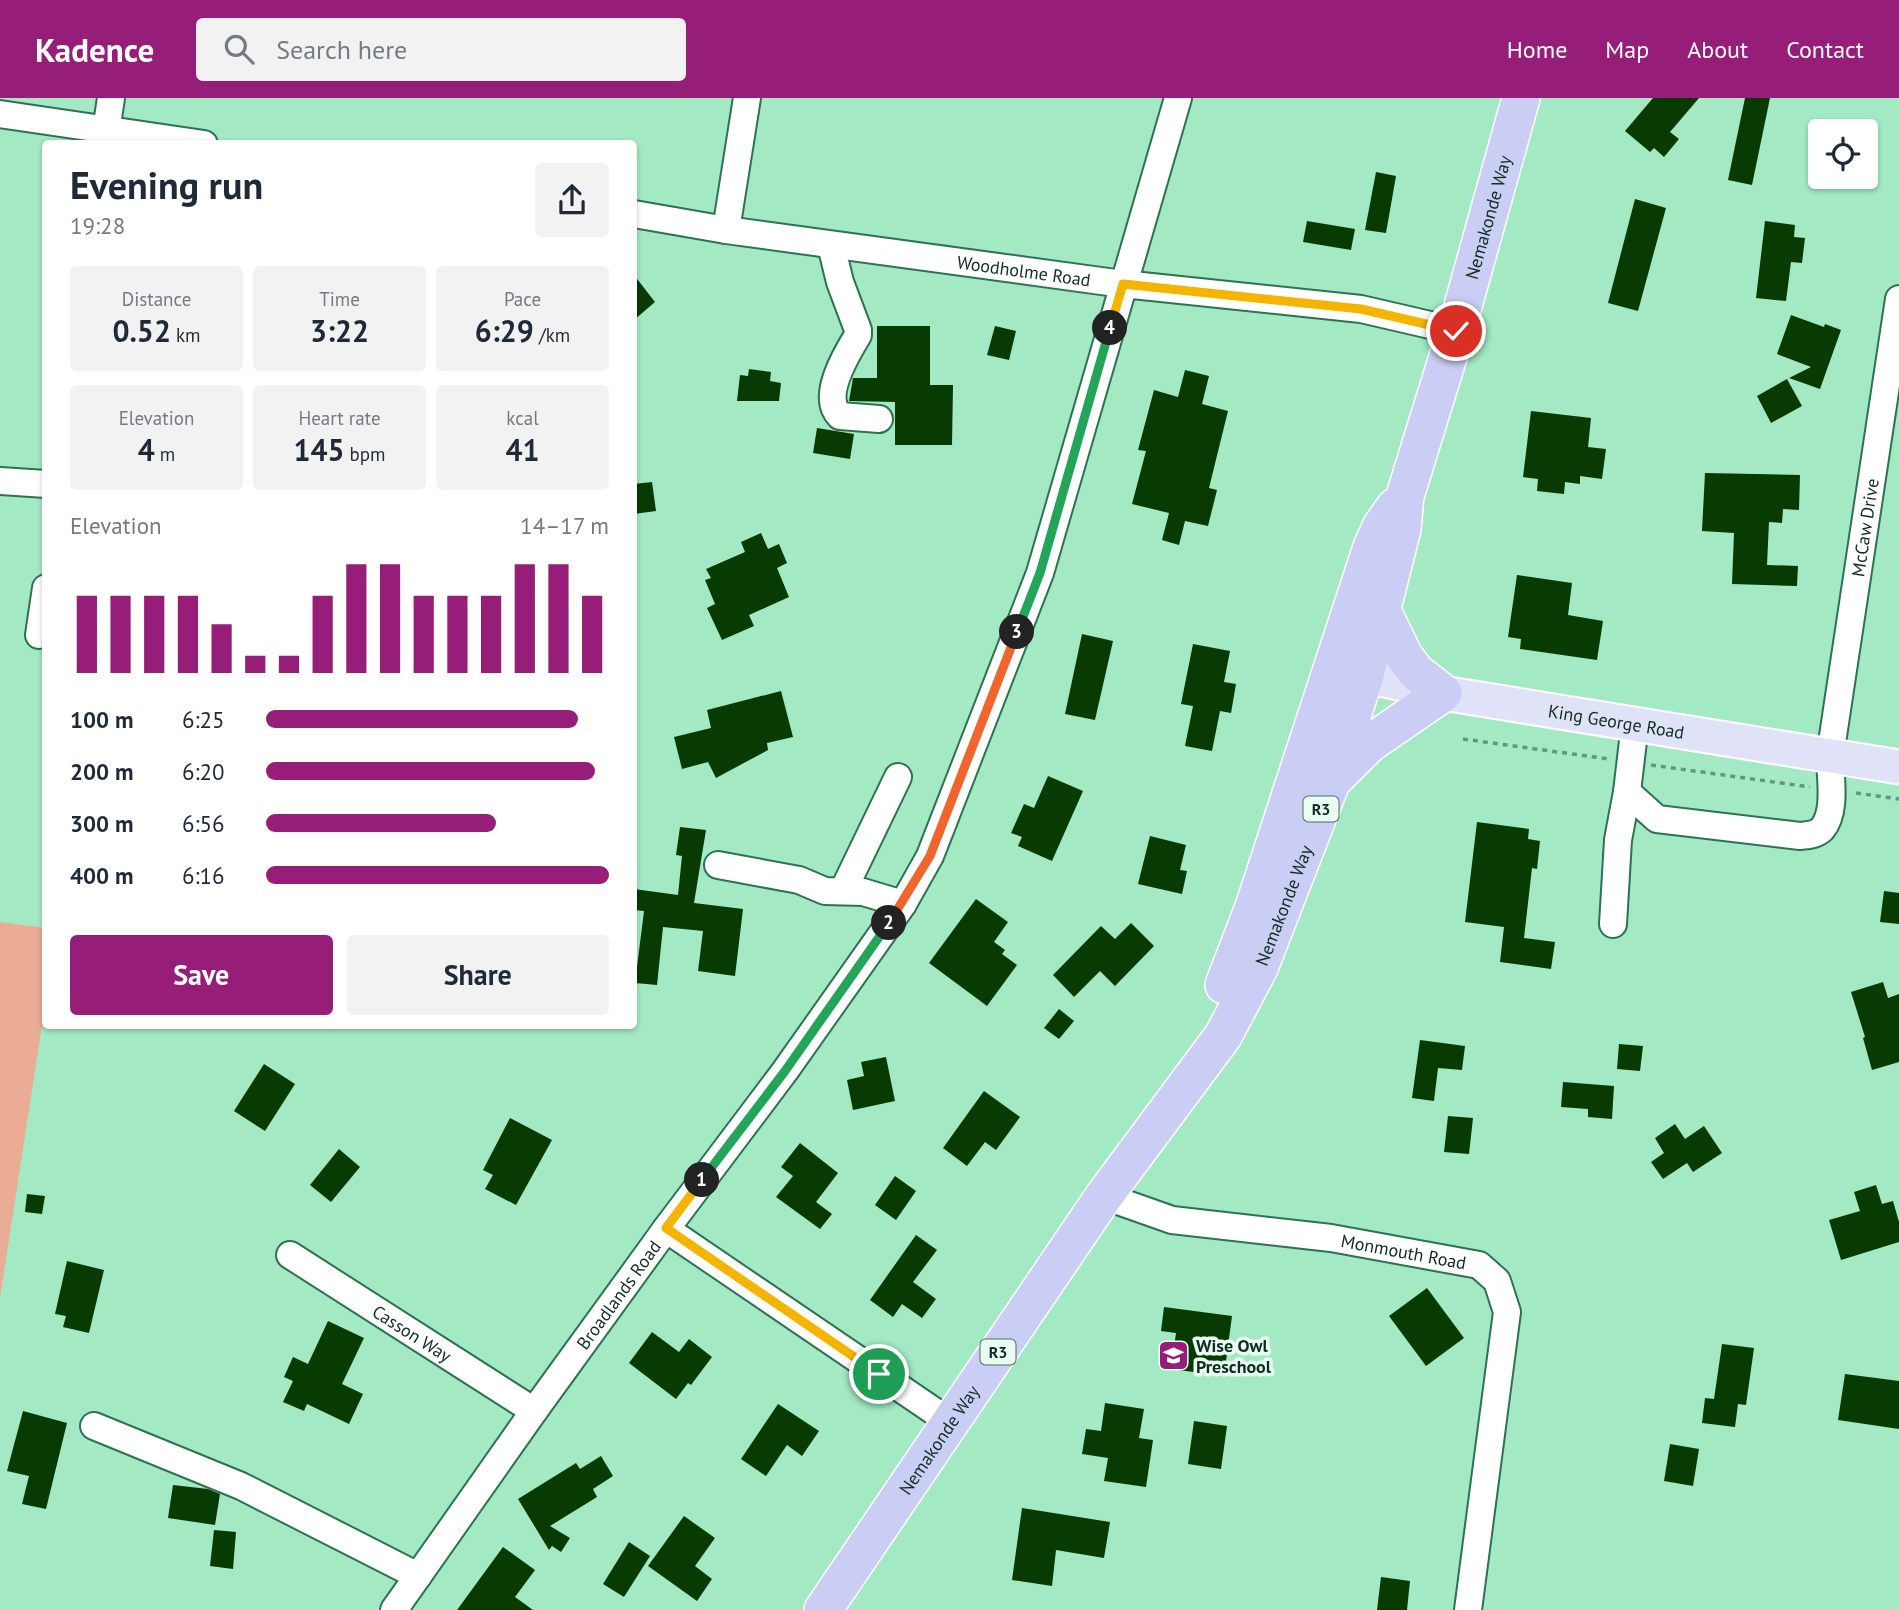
<!DOCTYPE html>
<html lang="en">
<head>
<meta charset="utf-8">
<style>
  :root { --surface:#fff; --page:#f2f2f3; --text:#1f2937; --muted:#747a83; --accent:#971e78 }
  body { margin:0; font-family:"PT Sans",sans-serif; background:var(--page); color:var(--text); height:100vh; display:flex; flex-direction:column; font-size:26px; white-space:nowrap }
  * { box-sizing:border-box; margin:0 }
  p { font-size:23px; color:var(--muted) }
  .icon { flex:none; width:38px; height:38px; fill:none; stroke:currentColor; stroke-width:2; stroke-linecap:round; stroke-linejoin:round }
  .map { position:relative; flex:1; overflow:hidden }
  .panel { position:absolute; left:42px; top:42px; width:595px; height:889px; display:flex; flex-direction:column; background:var(--surface); border-radius:7px; box-shadow:0 2px 5px #0004 }
  .panel>* { flex:none }
  .fabs { position:absolute; left:1808px; top:21px; display:grid; gap:14px }
  .fabs a { display:grid; place-items:center; width:70px; height:70px; border-radius:7px; background:var(--surface); box-shadow:0 2px 5px #0004; font-size:35px }
  .pin { position:absolute; display:grid; place-items:center; width:60px; height:60px; color:#fff; margin:-30px; border:4px solid #fff; border-radius:50%; box-shadow:0 2px 7px #0007 }
  .km { position:absolute; width:35px; height:35px; margin:-18px; border-radius:50%; background:#222; color:#fff; font-size:19px; line-height:35px; text-align:center }
  .round { display:grid; place-items:center; flex:none; width:74px; height:74px; border-radius:7px; background:var(--page) }
  .headline { display:flex; align-items:center; justify-content:space-between; height:119px; padding:0 28px }
  h1 { font-size:38px; font-weight:800; line-height:52px }
  .stats { display:grid; grid-template-columns:repeat(3,1fr); gap:10px; height:119px; padding:7px 28px }
  .stats div { display:grid; align-content:center; border-radius:7px; background:var(--page); text-align:center }
  .stats b { font-size:30px; font-weight:800 }
  .stats small { font-size:19px; font-weight:400 }
  .stats p { font-size:19px }
  .chart { height:196px; padding:14px 28px }
  .chart p { display:flex; justify-content:space-between }
  .chart svg { width:100%; height:126px; margin-top:7px; stroke:var(--accent); stroke-width:6 }
  .cta { display:flex; gap:14px; margin-top:auto; padding:14px 28px }
  .cta a { flex:1; height:80px; border-radius:7px; background:var(--accent); color:#fff; font-size:28px; font-weight:800; line-height:80px; text-align:center }
  .cta a+a { background:var(--page); color:var(--text) }
  ul { padding:0 28px; list-style:none; font-size:23px }
  li { display:grid; grid-template-columns:112px 84px 1fr; align-items:center; height:52px }
  li i { height:18px; border-radius:9px; background:var(--accent) }
  header { display:flex; align-items:center; gap:42px; box-sizing:border-box; height:98px; padding:0 35px; background:var(--accent); color:#fff }
  header strong { font-size:33px }
  nav { display:flex; gap:38px; margin-inline-start:auto; font-size:24px }
  .search { width:490px; height:63px; background:var(--page); display:flex; align-items:center; gap:18px; box-sizing:border-box; padding:0 24px; border-radius:7px; color:var(--muted); font-size:26px }
  .map>svg:first-child { display:block }
  .green { fill:#ebac95 }
  .building { fill:#073b01 }
  .lines { fill:none; stroke-linecap:round; stroke-linejoin:round }
  .minor-casing { stroke:#2d7252; stroke-width:30 }
  .major-casing { stroke:#fff; stroke-width:37 }
  .highway-casing { stroke:#fff; stroke-width:40 }
  .path { stroke:#63977d; stroke-width:3.5; stroke-dasharray:5 5; stroke-linecap:butt }
  .minor { stroke:#fff; stroke-width:26 }
  .major { stroke:#e0e2f8; stroke-width:33 }
  .highway { stroke:#cbcef4; stroke-width:37 }
  .split-1-casing { stroke:#fff; stroke-width:14 }
  .split-2-casing { stroke:#fff; stroke-width:14 }
  .split-3-casing { stroke:#fff; stroke-width:14 }
  .split-4-casing { stroke:#fff; stroke-width:14 }
  .split-5-casing { stroke:#fff; stroke-width:14 }
  .split-1 { stroke:#f5b400; stroke-width:9 }
  .split-2 { stroke:#22a559; stroke-width:9 }
  .split-3 { stroke:#f0652b; stroke-width:9 }
  .split-4 { stroke:#22a559; stroke-width:9 }
  .split-5 { stroke:#f5b400; stroke-width:9 }
  .labels { text-anchor:middle; dominant-baseline:central; stroke-width:7; stroke-linejoin:round; paint-order:stroke }
  .shield { fill:#e9fdf2; stroke:#516b5f; stroke-width:2 }
  .shield-label { font-size:16px; font-weight:bold; fill:#102d20 }
  .street-label { font-size:18px; fill:#102d20; stroke:#e9fdf2 }
  .poi-label { font-size:18px; font-weight:bold; fill:#102d20; stroke:#e9fdf2; text-anchor:start }
</style>
</head>
<body>
<header>
<strong>Kadence</strong>
<div class="search"><svg class="icon" aria-label="search" viewBox="0 0 24 24"><circle cx="10" cy="10" r="6"/><path d="M15 15l6 6"/></svg>Search here</div>
<nav><a>Home</a><a>Map</a><a>About</a><a>Contact</a></nav>
</header>
<div class="map">
<svg width="1899" height="1512" viewBox="0 0 1899 1512">
  <rect width="100%" height="100%" fill="#a3e9c4"/>
  <!-- green -->
  <path class="green" d="M 0,824 L 46,830 L 45,908 L 0,1200 Z"/>
  <!-- building -->
  <g class="building">
    <path d="M 1653,0 L 1699,0 L 1670,34 L 1679,41 L 1664,59 L 1654,50 L 1650,54 L 1625,33 Z"/>
    <path d="M 1745,0 L 1770,0 L 1752,87 L 1728,82 Z"/>
    <path d="M 1376,74 L 1396,78 L 1386,135 L 1365,132 Z"/>
    <path d="M 1635,101 L 1666,110 L 1638,213 L 1608,205 Z"/>
    <path d="M 1307,123 L 1355,131 L 1351,152 L 1303,144 Z"/>
    <path d="M 1765,123 L 1795,127 L 1794,139 L 1805,140 L 1802,165 L 1791,164 L 1786,203 L 1756,200 Z"/>
    <path d="M 634,177 L 655,204 L 634,222 Z"/>
    <path d="M 1791,217 L 1824,229 L 1825,226 L 1841,232 L 1820,291 L 1789,280 L 1811,269 L 1777,256 Z"/>
    <path d="M 877,228 L 930,228 L 930,287 L 953,287 L 952,347 L 895,347 L 895,304 L 849,303 L 853,280 L 877,280 Z"/>
    <path d="M 995,228 L 1016,233 L 1009,262 L 987,257 Z"/>
    <path d="M 749,271 L 771,274 L 770,283 L 781,285 L 779,303 L 737,303 L 740,277 L 748,278 Z"/>
    <path d="M 1185,272 L 1209,278 L 1202,306 L 1228,313 L 1209,390 L 1217,392 L 1208,428 L 1185,423 L 1179,447 L 1162,442 L 1169,415 L 1132,406 L 1146,353 L 1138,352 L 1154,292 L 1178,299 Z"/>
    <path d="M 1787,281 L 1802,308 L 1771,325 L 1757,298 Z"/>
    <path d="M 1531,313 L 1591,320 L 1588,349 L 1606,351 L 1602,381 L 1580,378 L 1580,386 L 1565,384 L 1564,396 L 1537,393 L 1538,381 L 1523,379 Z"/>
    <path d="M 817,330 L 854,336 L 850,361 L 813,355 Z"/>
    <path d="M 1705,375 L 1800,377 L 1799,412 L 1783,411 L 1782,425 L 1769,424 L 1767,467 L 1798,468 L 1797,488 L 1732,486 L 1734,435 L 1702,433 Z"/>
    <path d="M 652,384 L 656,413 L 634,416 L 634,386 Z"/>
    <path d="M 761,435 L 768,451 L 779,446 L 787,465 L 777,470 L 789,499 L 749,517 L 754,528 L 722,542 L 707,510 L 715,506 L 705,482 L 711,480 L 706,471 L 745,454 L 741,444 Z"/>
    <path d="M 1517,477 L 1572,485 L 1568,517 L 1603,523 L 1597,562 L 1520,551 L 1521,541 L 1508,539 Z"/>
    <path d="M 1082,536 L 1113,543 L 1095,622 L 1065,616 Z"/>
    <path d="M 1193,546 L 1230,553 L 1224,584 L 1236,586 L 1231,615 L 1220,613 L 1212,653 L 1185,648 L 1193,608 L 1181,606 Z"/>
    <path d="M 781,593 L 793,639 L 767,645 L 768,652 L 716,680 L 708,664 L 682,671 L 674,639 L 711,630 L 707,612 Z"/>
    <path d="M 1048,678 L 1083,693 L 1052,763 L 1018,748 L 1022,739 L 1011,735 L 1024,706 L 1034,710 Z"/>
    <path d="M 1477,724 L 1529,731 L 1528,741 L 1540,743 L 1537,771 L 1532,770 L 1524,840 L 1555,844 L 1551,871 L 1500,864 L 1504,829 L 1465,824 Z"/>
    <path d="M 680,729 L 706,732 L 694,805 L 743,811 L 735,878 L 698,873 L 703,833 L 663,829 L 657,887 L 635,885 L 644,813 L 634,812 L 634,791 L 678,797 L 682,758 L 676,757 Z"/>
    <path d="M 1150,738 L 1186,747 L 1180,772 L 1187,773 L 1182,796 L 1138,786 Z"/>
    <path d="M 1884,793 L 1899,795 L 1899,826 L 1880,824 Z"/>
    <path d="M 976,801 L 1008,824 L 994,844 L 1005,852 L 1002,856 L 1017,867 L 987,908 L 929,865 Z"/>
    <path d="M 1131,825 L 1154,848 L 1115,888 L 1100,873 L 1074,899 L 1053,877 L 1101,828 L 1115,841 Z"/>
    <path d="M 1883,884 L 1888,900 L 1899,896 L 1899,964 L 1872,972 L 1863,940 L 1865,939 L 1851,894 Z"/>
    <path d="M 1059,911 L 1074,923 L 1059,941 L 1044,930 Z"/>
    <path d="M 1420,942 L 1465,948 L 1462,972 L 1438,970 L 1434,1003 L 1412,1000 Z"/>
    <path d="M 1619,946 L 1643,948 L 1640,973 L 1617,971 Z"/>
    <path d="M 886,959 L 895,1003 L 853,1012 L 847,982 L 864,978 L 861,964 Z"/>
    <path d="M 264,966 L 295,986 L 265,1033 L 234,1013 Z"/>
    <path d="M 1563,984 L 1614,988 L 1612,1021 L 1588,1019 L 1588,1011 L 1561,1009 Z"/>
    <path d="M 984,993 L 1020,1019 L 996,1052 L 985,1044 L 967,1068 L 943,1050 Z"/>
    <path d="M 1448,1018 L 1473,1020 L 1469,1056 L 1444,1054 Z"/>
    <path d="M 510,1020 L 552,1042 L 516,1107 L 485,1091 L 493,1077 L 483,1072 Z"/>
    <path d="M 1675,1026 L 1685,1041 L 1704,1028 L 1722,1055 L 1693,1074 L 1687,1065 L 1663,1081 L 1651,1064 L 1664,1055 L 1655,1040 Z"/>
    <path d="M 800,1045 L 838,1075 L 816,1104 L 832,1116 L 820,1131 L 776,1099 L 793,1078 L 781,1069 Z"/>
    <path d="M 339,1051 L 360,1069 L 331,1104 L 310,1087 Z"/>
    <path d="M 895,1078 L 916,1093 L 896,1122 L 875,1107 Z"/>
    <path d="M 1876,1087 L 1882,1106 L 1893,1103 L 1899,1124 L 1899,1144 L 1841,1162 L 1829,1122 L 1860,1113 L 1854,1094 Z"/>
    <path d="M 27,1096 L 45,1098 L 42,1116 L 25,1114 Z"/>
    <path d="M 916,1137 L 937,1152 L 913,1184 L 936,1201 L 922,1220 L 902,1206 L 893,1219 L 870,1202 Z"/>
    <path d="M 67,1163 L 104,1172 L 89,1235 L 63,1229 L 66,1218 L 55,1216 Z"/>
    <path d="M 1427,1190 L 1464,1240 L 1426,1268 L 1389,1218 Z"/>
    <path d="M 1164,1209 L 1232,1218 L 1224,1278 L 1171,1271 L 1176,1235 L 1161,1233 Z"/>
    <path d="M 328,1223 L 364,1240 L 342,1286 L 363,1296 L 349,1326 L 307,1306 L 304,1313 L 283,1304 L 293,1283 L 284,1279 L 293,1259 L 308,1266 Z"/>
    <path d="M 652,1234 L 679,1254 L 689,1241 L 712,1259 L 691,1287 L 688,1285 L 676,1301 L 629,1265 Z"/>
    <path d="M 1722,1246 L 1754,1250 L 1746,1307 L 1738,1306 L 1735,1329 L 1702,1325 L 1705,1300 L 1714,1301 Z"/>
    <path d="M 1845,1276 L 1899,1283 L 1899,1331 L 1838,1322 Z"/>
    <path d="M 1105,1305 L 1144,1311 L 1139,1340 L 1153,1342 L 1146,1389 L 1104,1383 L 1108,1360 L 1082,1356 L 1086,1331 L 1101,1333 Z"/>
    <path d="M 778,1306 L 819,1333 L 802,1358 L 787,1347 L 766,1378 L 741,1361 Z"/>
    <path d="M 23,1313 L 67,1325 L 46,1411 L 22,1406 L 29,1378 L 7,1373 Z"/>
    <path d="M 1194,1323 L 1227,1328 L 1221,1371 L 1188,1366 Z"/>
    <path d="M 1670,1346 L 1699,1351 L 1693,1388 L 1664,1383 Z"/>
    <path d="M 601,1358 L 613,1378 L 593,1391 L 597,1399 L 550,1428 L 570,1440 L 561,1454 L 552,1448 L 549,1452 L 518,1401 L 576,1365 L 580,1371 Z"/>
    <path d="M 173,1387 L 208,1391 L 220,1396 L 215,1427 L 168,1420 Z"/>
    <path d="M 1022,1410 L 1110,1424 L 1104,1460 L 1056,1452 L 1052,1488 L 1012,1482 Z"/>
    <path d="M 684,1418 L 715,1440 L 695,1468 L 712,1481 L 697,1503 L 648,1468 Z"/>
    <path d="M 214,1432 L 236,1434 L 233,1471 L 210,1468 Z"/>
    <path d="M 629,1444 L 650,1458 L 624,1499 L 603,1486 Z"/>
    <path d="M 503,1449 L 535,1472 L 515,1499 L 533,1512 L 457,1512 Z"/>
    <path d="M 1381,1479 L 1410,1483 L 1407,1512 L 1377,1512 Z"/>
  </g>
  <g class="lines">
    <defs>
      <g id="minor">
        <path d="M 0,16 L 204,46"/>
        <path d="M 104,46 L 111,0"/>
        <path id="s1" d="M 634,116 L 726,132 L 1123,186 L 1361,211 L 1456,233"/>
        <path d="M 726,132 L 747,0"/>
        <path d="M 831,147 L 840,184 L 858,232 L 858,237 C 847,255 820,299 840,318 L 879,321"/>
        <path d="M 0,383 L 46,386"/>
        <path d="M 39,537 L 46,490"/>
        <path id="s2" d="M 1627,694 L 1657,721 L 1800,738 C 1808,737 1816,737 1822,731 C 1837,714 1830,679 1830,658 L 1899,201"/>
        <path d="M 718,767 L 799,782 L 825,793 L 863,794 L 903,806"/>
        <path d="M 843,793 L 898,679"/>
        <path d="M 1613,826 L 1618,742 L 1627,694 L 1635,626"/>
        <path id="s3" d="M 1104,1098 L 1172,1122 L 1331,1140 L 1479,1167 L 1497,1183 L 1507,1214 L 1468,1512"/>
        <path d="M 666,1131 L 950,1324"/>
        <path id="s4" d="M 290,1157 L 534,1313"/>
        <path d="M 94,1328 L 241,1388 L 418,1478"/>
        <path id="s5" d="M 394,1512 L 534,1313 L 666,1131 L 785,973 L 903,806 L 930,758 L 1040,475 L 1178,0"/>
      </g>
      <g id="major">
        <path id="s6" d="M 1339,572 L 1443,595 L 1899,669"/>
      </g>
      <g id="highway">
        <path d="M 1336,679 L 1369,646 L 1443,595 L 1416,574 L 1404,558 L 1382,513"/>
        <path d="M 1224,887 L 1254,809 L 1372,449 L 1381,429 L 1395,409"/>
        <path id="s7" d="M 823,1512 L 1104,1098 L 1223,938 L 1259,870 L 1332,682 L 1365,577 L 1402,431 L 1405,398 L 1456,233 L 1521,0"/>
      </g>
    </defs>
    <!-- minor casing -->
    <use href="#minor" class="minor-casing"/>
    <!-- major casing -->
    <use href="#major" class="major-casing"/>
    <!-- highway casing -->
    <use href="#highway" class="highway-casing"/>
    <!-- path -->
    <g class="path">
      <path d="M 1463,641 L 1609,661"/>
      <path d="M 1651,667 L 1810,689"/>
      <path d="M 1856,695 L 1899,701"/>
    </g>
    <!-- minor -->
    <use href="#minor" class="minor"/>
    <!-- major -->
    <use href="#major" class="major"/>
    <!-- highway -->
    <use href="#highway" class="highway"/>
  </g>
  <g class="lines">
    <defs>
      <path id="split-1" d="M 702,1082 L 666,1130 L 879,1276"/>
      <path id="split-2" d="M 702,1082 L 785,973 L 889,825"/>
      <path id="split-3" d="M 889,825 L 930,758 L 1017,534"/>
      <path id="split-4" d="M 1017,534 L 1040,475 L 1110,230"/>
      <path id="split-5" d="M 1110,230 L 1123,186 L 1361,211 L 1456,233"/>
    </defs>
    <!-- split-1 casing -->
    <use href="#split-1" class="split-1-casing"/>
    <!-- split-2 casing -->
    <use href="#split-2" class="split-2-casing"/>
    <!-- split-3 casing -->
    <use href="#split-3" class="split-3-casing"/>
    <!-- split-4 casing -->
    <use href="#split-4" class="split-4-casing"/>
    <!-- split-5 casing -->
    <use href="#split-5" class="split-5-casing"/>
    <!-- split-1 -->
    <use href="#split-1" class="split-1"/>
    <!-- split-2 -->
    <use href="#split-2" class="split-2"/>
    <!-- split-3 -->
    <use href="#split-3" class="split-3"/>
    <!-- split-4 -->
    <use href="#split-4" class="split-4"/>
    <!-- split-5 -->
    <use href="#split-5" class="split-5"/>
  </g>
  <!-- icons -->
  <defs>
    <symbol id="school-square" viewBox="-11 -11 22 22"><rect x="-9" y="-9" width="18" height="18" rx="4" fill="#971e78" stroke="#e9fdf2"/><path d="M0-5L7-2L0 1L-7-2ZM-4 1L0 2.5L4 1V4Q0 6-4 4Z" fill="#fff"/></symbol>
  </defs>
  <g fill-rule="evenodd">
    <use href="#school-square" x="1156" y="1240" width="35" height="35"/>
  </g>
  <g class="labels">
    <!-- shield labels -->
    <g class="shield">
      <rect x="1303.5" y="698.5" width="35" height="25" rx="5"/>
      <rect x="980.5" y="1241.5" width="35" height="25" rx="5"/>
    </g>
    <g class="shield-label">
      <text x="1321" y="711">R3</text>
      <text x="998" y="1254">R3</text>
    </g>
    <!-- street labels -->
    <g class="street-label">
      <text stroke="none"><textPath href="#s7" startOffset="1563">Nemakonde Way</textPath></text>
      <text stroke="none"><textPath href="#s1" startOffset="394">Woodholme Road</textPath></text>
      <text stroke="none"><textPath href="#s2" startOffset="514">McCaw Drive</textPath></text>
      <text stroke="none"><textPath href="#s6" startOffset="282">King George Road</textPath></text>
      <text stroke="none"><textPath href="#s7" startOffset="844">Nemakonde Way</textPath></text>
      <text stroke="none"><textPath href="#s3" startOffset="306">Monmouth Road</textPath></text>
      <text stroke="none"><textPath href="#s5" startOffset="387">Broadlands Road</textPath></text>
      <text stroke="none"><textPath href="#s4" startOffset="145">Casson Way</textPath></text>
      <text stroke="none"><textPath href="#s7" startOffset="206">Nemakonde Way</textPath></text>
    </g>
    <!-- poi labels -->
    <g class="poi-label">
      <text x="1196" y="1247">Wise Owl<tspan x="1196" dy="21">Preschool</tspan></text>
    </g>
  </g>
</svg>
<div class="fabs">
<a><svg class="icon" aria-label="locate" viewBox="0 0 24 24"><circle cx="12" cy="12" r="6"/><path d="M12 2v4M12 18v4M2 12h4M18 12h4"/></svg></a>
</div>
<div class="pin" style="left:879px;top:1276px;background:#1e9e55"><svg class="icon" aria-label="arrive" viewBox="0 0 24 24"><path d="M6 21V4h12l-3 4 3 4H6"/></svg></div>
<div class="pin" style="left:1456px;top:233px;background:#d93025"><svg class="icon" aria-label="check" viewBox="0 0 24 24"><path d="M5 12l5 5 9-10"/></svg></div>
<b class="km" style="left:702px;top:1082px">1</b>
<b class="km" style="left:889px;top:825px">2</b>
<b class="km" style="left:1017px;top:534px">3</b>
<b class="km" style="left:1110px;top:230px">4</b>
<section class="panel">
<div class="headline"><div><h1>Evening run</h1><p>19:28</p></div><a class="round"><svg class="icon" aria-label="share" viewBox="0 0 24 24"><path d="M12 15V3M7 8l5-5 5 5M5 13v7h14v-7"/></svg></a></div>
<div class="stats">
<div><p>Distance</p><b>0.52<small> km</small></b></div>
<div><p>Time</p><b>3:22</b></div>
<div><p>Pace</p><b>6:29<small> /km</small></b></div>
</div>
<div class="stats">
<div><p>Elevation</p><b>4<small> m</small></b></div>
<div><p>Heart rate</p><b>145<small> bpm</small></b></div>
<div><p>kcal</p><b>41</b></div>
</div>
<div class="chart"><p><span>Elevation</span>14–17 m</p>
<svg viewBox="0 0 160 44" preserveAspectRatio="none"><path d="M5 44V17M15 44V17M25 44V17M35 44V17M45 44V27M55 44V38M65 44V38M75 44V17M85 44V6M95 44V6M105 44V17M115 44V17M125 44V17M135 44V6M145 44V6M155 44V17"/></svg>
</div>
<ul>
<li><b>100 m</b>6:25<i style="width:91%"></i></li>
<li><b>200 m</b>6:20<i style="width:96%"></i></li>
<li><b>300 m</b>6:56<i style="width:67%"></i></li>
<li><b>400 m</b>6:16<i style="width:100%"></i></li>
</ul>
<div class="cta"><a>Save</a><a>Share</a></div>
</section>
</div>
</body>
</html>
